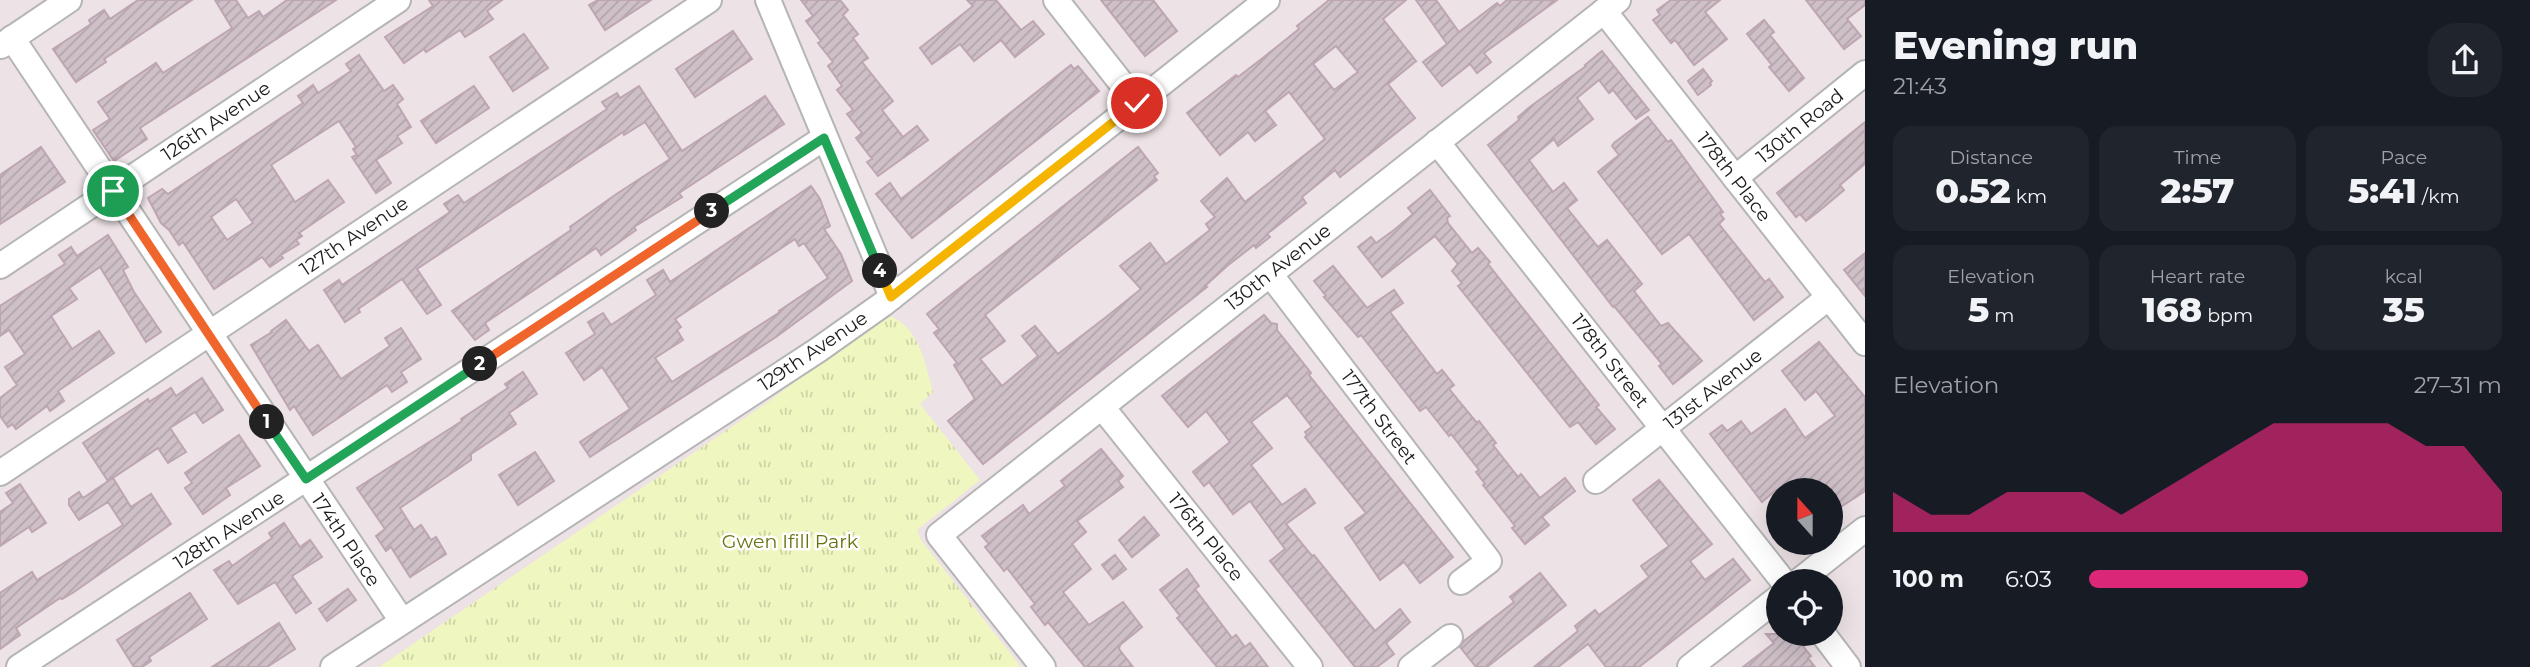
<!DOCTYPE html>
<html lang="en">
<head>
<meta charset="utf-8">
<style>
  :root { --surface:#171b24; --page:#20242c; --text:#f1f3f6; --muted:#9ea1a6; --accent:#db2777 }
  body { margin:0; font-family:Montserrat,sans-serif; background:var(--page); color:var(--text); height:100vh; display:flex; flex-direction:column; font-size:26px; white-space:nowrap }
  * { box-sizing:border-box; margin:0 }
  p { font-size:23px; color:var(--muted) }
  .icon { flex:none; width:38px; height:38px; fill:none; stroke:currentColor; stroke-width:2; stroke-linecap:round; stroke-linejoin:round }
  .map { position:relative; flex:1; overflow:hidden }
  .details { display:flex; flex-direction:column; background:var(--surface); width:665px }
  .details>* { flex:none }
  .needle { width:46px; rotate:339deg }
  .controls { position:absolute; left:1766px; top:478px; display:grid; gap:14px }
  .controls a { display:grid; place-items:center; width:77px; height:77px; border-radius:50%; background:var(--surface); box-shadow:0 7px 28px #0002; font-size:35px }
  .pin { position:absolute; display:grid; place-items:center; width:60px; height:60px; color:#fff; margin:-30px; border:4px solid #fff; border-radius:50%; box-shadow:0 2px 7px #0007 }
  .km { position:absolute; width:35px; height:35px; margin:-18px; border-radius:50%; background:#222; color:#fff; font-size:19px; line-height:35px; text-align:center }
  .round { display:grid; place-items:center; flex:none; width:74px; height:74px; border-radius:28px; background:var(--page) }
  .summary { display:flex; align-items:center; justify-content:space-between; height:119px; padding:0 28px }
  h1 { font-size:38px; font-weight:800; line-height:52px }
  .figures { display:grid; grid-template-columns:repeat(3,1fr); gap:10px; height:119px; padding:7px 28px }
  .figures div { display:grid; align-content:center; border-radius:18px; background:var(--page); text-align:center }
  .figures b { font-size:35px; font-weight:800 }
  .figures small { font-size:19px; font-weight:400 }
  .figures p { font-size:19px }
  .chart { height:196px; padding:14px 28px }
  .chart p { display:flex; justify-content:space-between }
  .chart svg { width:100%; height:126px; margin-top:7px; fill:var(--accent); opacity:.7 }
  ul { padding:0 28px; list-style:none; font-size:23px }
  li { display:grid; grid-template-columns:112px 84px 1fr; align-items:center; height:52px }
  li i { height:18px; border-radius:9px; background:var(--accent) }
  main { display:flex; flex:1; min-height:0 }
  .map>svg:first-child { display:block }
  .park { fill:url(#park-tufts) }
  .building { fill:url(#building-hatch); stroke:#bea5b2; stroke-width:2; fill-rule:evenodd }
  .lines { fill:none; stroke-linecap:round; stroke-linejoin:round }
  .minor-casing { stroke:#b5b5b5; stroke-width:28 }
  .minor { stroke:#fff; stroke-width:24 }
  .split-1-casing { stroke:#fff; stroke-width:14 }
  .split-2-casing { stroke:#fff; stroke-width:14 }
  .split-3-casing { stroke:#fff; stroke-width:14 }
  .split-4-casing { stroke:#fff; stroke-width:14 }
  .split-5-casing { stroke:#fff; stroke-width:14 }
  .split-6-casing { stroke:#fff; stroke-width:14 }
  .split-1 { stroke:#f0652b; stroke-width:9 }
  .split-2 { stroke:#22a559; stroke-width:9 }
  .split-3 { stroke:#f0652b; stroke-width:9 }
  .split-4 { stroke:#22a559; stroke-width:9 }
  .split-5 { stroke:#f5b400; stroke-width:9 }
  .split-6 { stroke:#f5b400; stroke-width:9 }
  .labels { text-anchor:middle; dominant-baseline:central; stroke-width:5; stroke-linejoin:round; paint-order:stroke }
  .street-label { font-size:19px; fill:#1c1c1c; stroke:#fff }
  .park-label { font-size:19px; fill:#687310; stroke:#fff }
</style>
</head>
<body>
<main>
<div class="map">
<svg width="1865" height="667" viewBox="0 0 1865 667">
  <defs>
    <pattern id="park-tufts" width="24" height="20" patternUnits="userSpaceOnUse" patternTransform="scale(1.75)"><rect width="24" height="20" fill="#f0f6c0"/><path d="M3 7l-1-3M5 7V3M7 7l1-3M15 17l-1-3M17 17v-4M19 17l1-3" fill="none" stroke="#cdd2a4"/></pattern>
    <pattern id="building-hatch" width="6" height="6" patternUnits="userSpaceOnUse" patternTransform="scale(1.75)"><rect width="6" height="6" fill="#cfc0c8"/><path d="M-1 1l2-2M0 6l6-6M5 7l2-2" fill="none" stroke="#b1a4ab"/></pattern>
  </defs>
  <rect width="100%" height="100%" fill="#ede2e5"/>
  <!-- park -->
  <path class="park" d="M 886,315 C 919,324 925,363 933,392 L 920,404 L 980,480 L 917,530 L 921,540 L 1021,667 L 379,667 L 765,404 Z"/>
  <!-- building -->
  <g class="building">
    <path d="M 138,0 L 192,0 L 104,59 L 106,62 L 76,82 L 53,49 L 91,24 L 89,20 L 104,10 L 110,19 Z"/>
    <path d="M 215,0 L 236,0 L 248,18 L 259,11 L 263,17 L 287,0 L 336,0 L 140,128 L 147,139 L 114,161 L 93,130 L 110,119 L 98,102 L 156,63 L 163,73 L 232,28 Z"/>
    <path d="M 429,0 L 502,0 L 487,11 L 493,19 L 478,29 L 465,37 L 460,30 L 426,52 L 424,49 L 404,63 L 385,37 L 433,6 Z"/>
    <path d="M 598,0 L 651,0 L 605,30 L 589,5 Z"/>
    <path d="M 801,0 L 840,0 L 848,10 L 843,15 L 858,34 L 853,38 L 868,58 L 862,62 L 893,101 L 882,110 L 903,137 L 917,126 L 928,140 L 878,176 L 867,162 L 872,159 L 856,138 L 862,133 L 847,114 L 853,110 L 837,90 L 842,86 L 828,66 L 833,62 L 818,43 L 821,41 L 806,21 L 813,16 Z"/>
    <path d="M 967,0 L 996,0 L 1021,30 L 1033,21 L 1044,34 L 1015,57 L 1001,40 L 974,61 L 960,44 L 932,64 L 920,48 L 973,6 Z"/>
    <path d="M 1101,0 L 1153,0 L 1177,31 L 1145,56 Z"/>
    <path d="M 1329,0 L 1406,0 L 1383,19 L 1416,61 L 1388,84 L 1415,118 L 1340,177 L 1335,170 L 1302,197 L 1306,203 L 1267,234 L 1270,237 L 1256,248 L 1254,245 L 1227,266 L 1205,286 L 1207,287 L 983,464 L 948,421 L 975,399 L 954,365 L 957,363 L 934,333 L 939,329 L 927,314 L 1138,147 L 1158,173 L 1154,176 L 1157,180 L 985,315 L 1005,341 L 980,359 L 1002,386 L 1038,356 L 1022,336 L 1035,326 L 1058,354 L 1110,314 L 1141,289 L 1120,266 L 1150,243 L 1166,264 L 1210,230 L 1206,224 L 1215,217 L 1201,201 L 1227,178 L 1245,202 L 1325,139 L 1289,92 L 1265,111 L 1276,125 L 1255,141 L 1248,132 L 1220,155 L 1187,113 L 1236,75 L 1238,77 L 1264,57 L 1299,29 L 1297,26 ZM 1336,46 L 1358,72 L 1334,90 L 1313,64 Z"/>
    <path d="M 1416,0 L 1436,0 L 1459,32 L 1497,3 L 1500,6 L 1507,0 L 1557,0 L 1484,53 L 1491,62 L 1477,73 L 1470,64 L 1442,86 L 1423,62 L 1447,44 Z"/>
    <path d="M 1671,0 L 1720,0 L 1705,12 L 1727,39 L 1694,65 L 1675,40 L 1671,43 L 1653,20 L 1660,15 L 1657,10 Z"/>
    <path d="M 1806,0 L 1865,0 L 1865,5 L 1847,19 L 1861,36 L 1844,49 Z"/>
    <path d="M 1764,20 L 1774,32 L 1770,35 L 1804,78 L 1789,91 L 1769,67 L 1772,65 L 1747,34 Z"/>
    <path d="M 733,31 L 752,59 L 695,97 L 676,69 Z"/>
    <path d="M 524,34 L 548,68 L 513,91 L 490,57 Z"/>
    <path d="M 1602,51 L 1649,110 L 1636,119 L 1613,90 L 1609,93 L 1599,80 L 1577,98 L 1593,119 L 1558,146 L 1554,139 L 1529,160 L 1553,192 L 1564,183 L 1577,200 L 1567,208 L 1598,247 L 1607,240 L 1642,284 L 1634,291 L 1661,326 L 1668,323 L 1702,361 L 1673,384 L 1659,366 L 1662,364 L 1614,306 L 1613,307 L 1488,145 L 1519,120 L 1518,117 L 1531,106 L 1586,66 L 1585,65 Z"/>
    <path d="M 359,55 L 384,91 L 393,85 L 403,99 L 397,104 L 411,127 L 397,136 L 402,143 L 376,160 L 391,183 L 376,193 L 352,157 L 357,155 L 353,149 L 356,147 L 339,121 L 271,165 L 295,202 L 328,180 L 344,202 L 299,233 L 302,236 L 296,240 L 299,244 L 281,255 L 283,258 L 270,267 L 262,257 L 214,289 L 183,242 L 179,245 L 169,230 L 161,223 L 148,198 L 162,189 L 168,194 L 303,103 L 298,96 L 313,85 L 318,93 L 351,71 L 346,64 ZM 236,199 L 253,223 L 227,240 L 211,217 Z"/>
    <path d="M 1071,65 L 1074,69 L 1078,66 L 1099,91 L 912,238 L 876,194 L 890,183 L 901,199 Z"/>
    <path d="M 1703,69 L 1712,81 L 1710,83 L 1711,85 L 1698,95 L 1688,81 Z"/>
    <path d="M 474,86 L 489,108 L 436,143 L 421,121 Z"/>
    <path d="M 639,86 L 682,151 L 765,96 L 784,124 L 679,193 L 682,197 L 634,227 L 636,230 L 601,255 L 596,248 L 485,323 L 489,330 L 475,340 L 452,311 L 571,230 L 570,227 L 615,195 L 670,159 L 645,122 L 624,135 L 623,132 L 417,269 L 441,305 L 427,314 L 402,279 L 358,309 L 360,312 L 345,322 L 324,290 L 339,280 L 342,285 L 450,212 L 444,204 L 458,195 L 464,203 L 607,109 L 602,102 L 617,93 L 620,98 Z"/>
    <path d="M 1648,117 L 1668,142 L 1671,140 L 1723,212 L 1720,214 L 1724,219 L 1719,224 L 1765,282 L 1769,279 L 1783,297 L 1754,320 L 1689,234 L 1662,254 L 1598,172 L 1619,155 L 1612,146 L 1614,143 Z"/>
    <path d="M 1865,122 L 1865,164 L 1840,185 L 1844,190 L 1819,211 L 1806,221 L 1800,214 L 1796,217 L 1777,193 Z"/>
    <path d="M 41,147 L 65,182 L 0,224 L 0,175 Z"/>
    <path d="M 811,186 L 820,199 L 830,226 L 824,229 L 841,254 L 852,281 L 776,337 L 590,457 L 580,442 L 630,409 L 602,367 L 584,380 L 566,353 L 595,334 L 588,322 L 603,313 L 611,325 L 656,295 L 647,280 L 663,270 L 670,282 ZM 795,239 L 799,246 L 804,243 L 828,278 L 779,311 L 780,312 L 672,382 L 655,358 L 683,340 L 677,330 L 681,327 L 675,319 Z"/>
    <path d="M 1430,190 L 1450,216 L 1447,218 L 1448,223 L 1472,253 L 1478,248 L 1490,262 L 1488,264 L 1599,405 L 1596,407 L 1615,429 L 1596,444 L 1578,422 L 1570,427 L 1458,286 L 1462,283 L 1452,271 L 1458,264 L 1435,236 L 1382,277 L 1358,247 L 1371,237 L 1376,243 L 1394,230 L 1413,214 L 1408,208 Z"/>
    <path d="M 108,235 L 128,267 L 123,270 L 134,292 L 161,332 L 146,342 L 100,267 L 69,288 L 77,299 L 51,316 L 72,349 L 99,331 L 114,353 L 58,391 L 64,401 L 50,411 L 47,406 L 16,429 L 12,424 L 8,427 L 0,416 L 0,398 L 17,385 L 5,367 L 25,354 L 9,330 L 0,336 L 0,306 L 65,264 L 59,255 L 71,247 L 77,256 Z"/>
    <path d="M 1865,253 L 1865,296 L 1844,270 Z"/>
    <path d="M 1333,266 L 1367,308 L 1394,290 L 1403,303 L 1390,312 L 1437,374 L 1442,370 L 1454,385 L 1449,389 L 1477,423 L 1479,421 L 1496,443 L 1493,445 L 1518,477 L 1521,474 L 1540,498 L 1565,478 L 1575,491 L 1542,517 L 1549,525 L 1525,544 L 1512,528 L 1515,526 L 1483,485 L 1485,484 L 1476,472 L 1479,470 L 1451,434 L 1449,436 L 1426,407 L 1420,411 L 1361,335 L 1358,337 L 1324,297 L 1326,296 L 1314,281 Z"/>
    <path d="M 1264,315 L 1271,323 L 1277,324 L 1277,330 L 1311,373 L 1309,375 L 1453,557 L 1420,583 L 1404,562 L 1380,580 L 1345,528 L 1366,513 L 1305,437 L 1307,435 L 1305,432 L 1312,427 L 1287,395 L 1251,422 L 1272,448 L 1251,465 L 1282,505 L 1305,489 L 1315,503 L 1286,524 L 1312,556 L 1314,555 L 1375,631 L 1400,609 L 1410,622 L 1386,643 L 1394,654 L 1377,667 L 1355,667 L 1270,561 L 1285,549 L 1250,501 L 1233,514 L 1209,482 L 1204,486 L 1193,472 L 1230,442 L 1206,411 L 1188,427 L 1162,396 Z"/>
    <path d="M 286,320 L 309,351 L 318,345 L 341,379 L 390,346 L 385,338 L 401,328 L 421,359 L 401,372 L 407,382 L 392,392 L 387,385 L 313,435 L 294,406 L 290,410 L 251,345 L 272,332 L 271,331 Z"/>
    <path d="M 1819,342 L 1865,397 L 1865,491 L 1830,514 L 1830,490 L 1776,490 L 1762,502 L 1710,434 L 1722,425 L 1727,431 L 1741,421 L 1751,434 L 1785,409 L 1805,438 L 1835,416 L 1816,391 L 1805,400 L 1782,371 Z"/>
    <path d="M 523,372 L 537,394 L 509,413 L 516,424 L 471,454 L 471,460 L 400,508 L 414,530 L 421,525 L 431,540 L 436,537 L 446,554 L 410,577 L 391,547 L 386,551 L 376,536 L 385,529 L 357,488 L 462,421 L 461,419 L 508,388 L 505,384 Z"/>
    <path d="M 202,378 L 223,410 L 203,423 L 195,412 L 170,428 L 186,452 L 168,463 L 158,448 L 108,481 L 83,443 L 148,399 L 149,402 L 171,388 L 176,396 Z"/>
    <path d="M 239,435 L 260,466 L 226,488 L 230,495 L 203,514 L 185,488 L 192,483 L 185,473 Z"/>
    <path d="M 1101,449 L 1123,476 L 1118,481 L 1123,487 L 1077,521 L 1086,532 L 1072,544 L 1091,569 L 1063,592 L 1089,625 L 1123,602 L 1142,627 L 1120,645 L 1119,649 L 1133,667 L 1085,667 L 1048,622 L 1045,625 L 1031,607 L 1035,604 L 1007,568 L 1004,571 L 985,547 L 989,544 L 982,536 L 1023,505 L 1029,514 L 1065,486 L 1061,481 Z"/>
    <path d="M 535,452 L 554,481 L 518,505 L 499,475 Z"/>
    <path d="M 113,478 L 131,507 L 151,494 L 171,524 L 74,592 L 62,599 L 60,598 L 16,628 L 20,635 L 0,649 L 0,593 L 32,572 L 37,580 L 123,525 L 108,502 L 79,520 L 69,505 L 69,499 L 79,492 L 83,498 Z"/>
    <path d="M 1659,480 L 1712,544 L 1690,561 L 1705,580 L 1733,559 L 1750,580 L 1639,667 L 1606,667 L 1588,644 L 1558,667 L 1534,667 L 1578,631 L 1575,626 L 1595,610 L 1599,615 L 1649,577 L 1641,566 L 1669,546 L 1633,500 Z"/>
    <path d="M 20,484 L 46,523 L 32,532 L 29,527 L 0,546 L 0,512 L 13,503 L 6,493 Z"/>
    <path d="M 1144,517 L 1159,535 L 1132,557 L 1119,540 Z"/>
    <path d="M 284,523 L 300,547 L 310,540 L 322,557 L 292,576 L 311,603 L 296,613 L 275,582 L 238,604 L 214,570 L 229,561 L 232,566 L 272,538 L 269,533 Z"/>
    <path d="M 1115,555 L 1126,569 L 1113,579 L 1102,565 Z"/>
    <path d="M 1187,569 L 1199,586 L 1195,589 L 1232,638 L 1236,635 L 1245,647 L 1250,643 L 1268,667 L 1217,667 L 1177,618 L 1180,616 L 1160,590 Z"/>
    <path d="M 1540,573 L 1566,605 L 1487,667 L 1476,667 L 1460,647 L 1464,641 L 1514,602 L 1510,597 Z"/>
    <path d="M 348,589 L 356,600 L 327,621 L 319,609 Z"/>
    <path d="M 190,593 L 207,619 L 149,657 L 151,661 L 142,667 L 134,667 L 117,640 Z"/>
    <path d="M 279,623 L 295,649 L 267,667 L 212,667 Z"/>
    <path d="M 1766,634 L 1793,634 L 1811,656 L 1808,658 L 1815,667 L 1743,667 L 1774,643 Z"/>
  </g>
  <g class="lines">
    <defs>
      <g id="minor">
        <path d="M 768,0 L 892,297"/>
        <path d="M 1056,0 L 1137,103"/>
        <path d="M 1604,11 L 1865,343"/>
        <path d="M 12,38 L 402,621"/>
        <path d="M 1,46 L 69,0"/>
        <path d="M 1437,142 L 1783,581"/>
        <path d="M 1735,178 L 1865,73"/>
        <path d="M 0,266 L 398,0"/>
        <path d="M 1270,274 L 1489,561 L 1461,582"/>
        <path d="M 1102,407 L 1310,667"/>
        <path d="M 0,473 L 709,0"/>
        <path d="M 1596,481 L 1829,297"/>
        <path d="M 1799,581 L 1865,529"/>
        <path d="M 1823,634 L 1848,667"/>
        <path d="M 19,667 L 824,138"/>
        <path d="M 333,667 L 818,350 L 883,304 L 1267,0"/>
        <path d="M 1043,667 L 939,535 L 1618,0"/>
        <path d="M 1411,667 L 1450,637"/>
        <path d="M 1690,667 L 1778,598"/>
      </g>
    </defs>
    <!-- minor casing -->
    <use href="#minor" class="minor-casing"/>
    <!-- minor -->
    <use href="#minor" class="minor"/>
  </g>
  <g class="lines">
    <defs>
      <path id="split-1" d="M 113,191 L 267,422"/>
      <path id="split-2" d="M 267,422 L 306,479 L 480,364"/>
      <path id="split-3" d="M 480,364 L 712,211"/>
      <path id="split-4" d="M 712,211 L 824,138 L 880,271"/>
      <path id="split-5" d="M 880,271 L 891,297 L 1087,143"/>
      <path id="split-6" d="M 1087,143 L 1137,103"/>
    </defs>
    <!-- split-1 casing -->
    <use href="#split-1" class="split-1-casing"/>
    <!-- split-2 casing -->
    <use href="#split-2" class="split-2-casing"/>
    <!-- split-3 casing -->
    <use href="#split-3" class="split-3-casing"/>
    <!-- split-4 casing -->
    <use href="#split-4" class="split-4-casing"/>
    <!-- split-5 casing -->
    <use href="#split-5" class="split-5-casing"/>
    <!-- split-6 casing -->
    <use href="#split-6" class="split-6-casing"/>
    <!-- split-1 -->
    <use href="#split-1" class="split-1"/>
    <!-- split-2 -->
    <use href="#split-2" class="split-2"/>
    <!-- split-3 -->
    <use href="#split-3" class="split-3"/>
    <!-- split-4 -->
    <use href="#split-4" class="split-4"/>
    <!-- split-5 -->
    <use href="#split-5" class="split-5"/>
    <!-- split-6 -->
    <use href="#split-6" class="split-6"/>
  </g>
  <g class="labels">
    <!-- street labels -->
    <g class="street-label">
      <text transform="translate(216 121) rotate(-34)">126th Avenue</text>
      <text transform="translate(1800 126) rotate(-39)">130th Road</text>
      <text transform="translate(1734 177) rotate(52)">178th Place</text>
      <text transform="translate(354 236) rotate(-34)">127th Avenue</text>
      <text transform="translate(1278 267) rotate(-38)">130th Avenue</text>
      <text transform="translate(813 351) rotate(-34)">129th Avenue</text>
      <text transform="translate(1610 361) rotate(52)">178th Street</text>
      <text transform="translate(1713 389) rotate(-38)">131st Avenue</text>
      <text transform="translate(1379 417) rotate(53)">177th Street</text>
      <text transform="translate(229 530) rotate(-33)">128th Avenue</text>
      <text transform="translate(1206 537) rotate(51)">176th Place</text>
      <text transform="translate(346 540) rotate(56)">174th Place</text>
    </g>
    <!-- park labels -->
    <g class="park-label">
      <text x="790" y="541">Gwen Ifill Park</text>
    </g>
  </g>
</svg>
<div class="controls">
<a><svg class="needle" viewBox="-14 -14 28 28"><path d="M0-13l5 13h-10z" fill="#e53935"/><path d="M0 13l5-13h-10z" fill="#9ea1a6"/></svg></a>
<a><svg class="icon" aria-label="locate" viewBox="0 0 24 24"><circle cx="12" cy="12" r="6"/><path d="M12 2v4M12 18v4M2 12h4M18 12h4"/></svg></a>
</div>
<div class="pin" style="left:113px;top:191px;background:#1e9e55"><svg class="icon" aria-label="arrive" viewBox="0 0 24 24"><path d="M6 21V4h12l-3 4 3 4H6"/></svg></div>
<div class="pin" style="left:1137px;top:103px;background:#d93025"><svg class="icon" aria-label="check" viewBox="0 0 24 24"><path d="M5 12l5 5 9-10"/></svg></div>
<b class="km" style="left:267px;top:422px">1</b>
<b class="km" style="left:480px;top:364px">2</b>
<b class="km" style="left:712px;top:211px">3</b>
<b class="km" style="left:880px;top:271px">4</b>
</div>
<section class="details">
<div class="summary"><div><h1>Evening run</h1><p>21:43</p></div><a class="round"><svg class="icon" aria-label="share" viewBox="0 0 24 24"><path d="M12 15V3M7 8l5-5 5 5M5 13v7h14v-7"/></svg></a></div>
<div class="figures">
<div><p>Distance</p><b>0.52<small> km</small></b></div>
<div><p>Time</p><b>2:57</b></div>
<div><p>Pace</p><b>5:41<small> /km</small></b></div>
</div>
<div class="figures">
<div><p>Elevation</p><b>5<small> m</small></b></div>
<div><p>Heart rate</p><b>168<small> bpm</small></b></div>
<div><p>kcal</p><b>35</b></div>
</div>
<div class="chart"><p><span>Elevation</span>27–31 m</p>
<svg viewBox="0 0 160 44" preserveAspectRatio="none"><path d="M0 44V30L10 38L20 38L30 30L40 30L50 30L60 38L70 30L80 22L90 14L100 6L110 6L120 6L130 6L140 14L150 14L160 30V44z"/></svg>
</div>
<ul>
<li><b>100 m</b>6:03<i style="width:53%"></i></li>
</ul>
</section>
</main>
</body>
</html>
